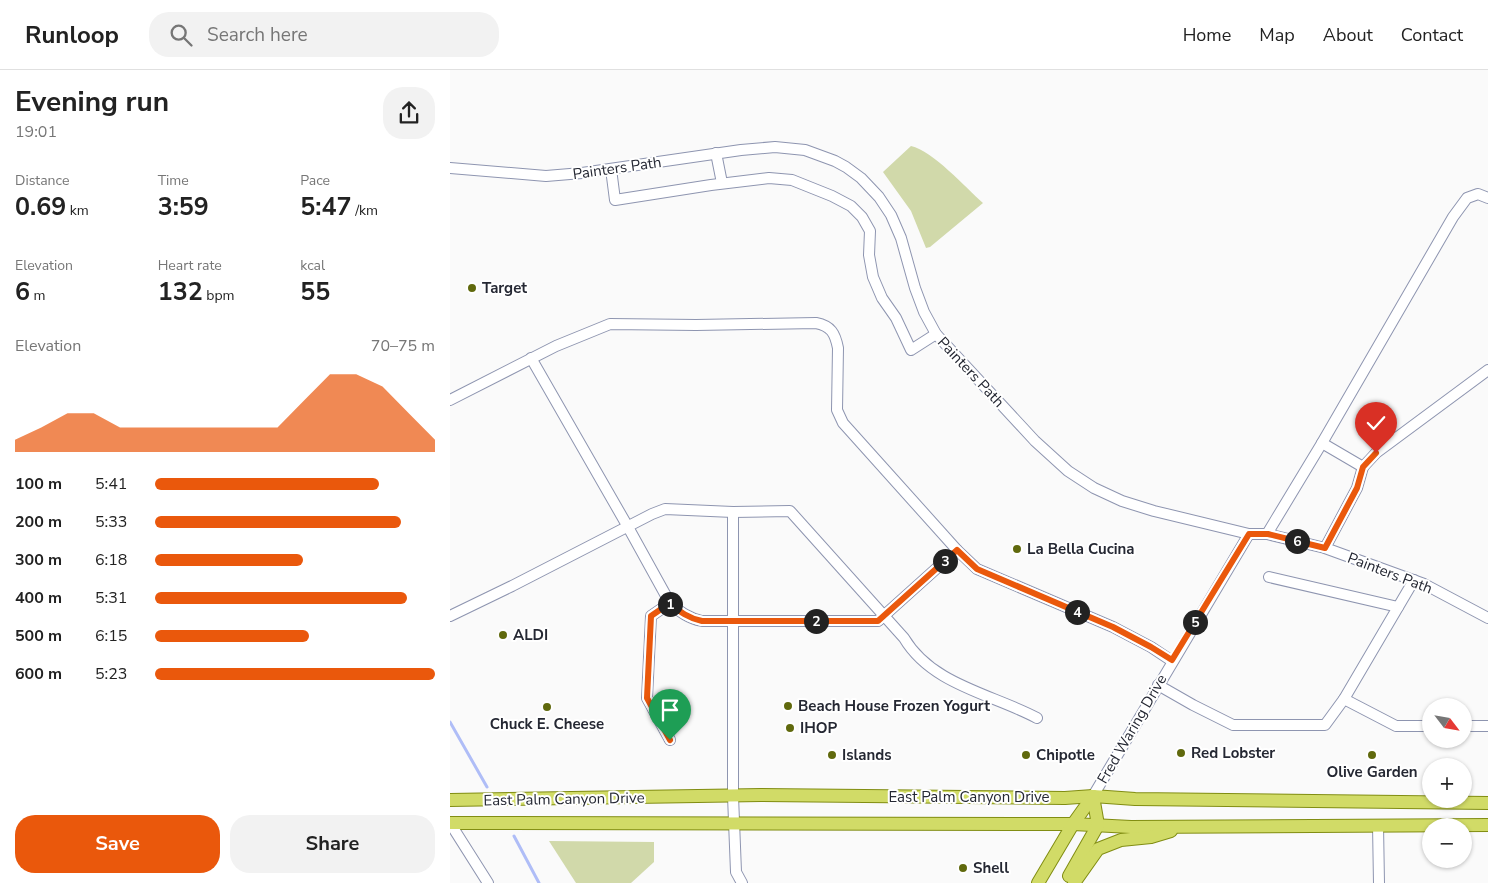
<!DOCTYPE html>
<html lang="en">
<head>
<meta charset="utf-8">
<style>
  :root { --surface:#fff; --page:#f2f2f2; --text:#222; --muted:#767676; --line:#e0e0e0; --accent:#ea580c }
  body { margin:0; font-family:"Nunito Sans",sans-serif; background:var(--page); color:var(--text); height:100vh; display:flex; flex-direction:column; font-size:19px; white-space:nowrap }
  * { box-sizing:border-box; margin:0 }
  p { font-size:16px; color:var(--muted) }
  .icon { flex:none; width:28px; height:28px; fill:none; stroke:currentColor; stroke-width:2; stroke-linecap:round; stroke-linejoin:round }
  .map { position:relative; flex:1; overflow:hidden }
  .details { display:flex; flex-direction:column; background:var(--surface); width:450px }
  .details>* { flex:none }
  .needle { width:32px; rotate:121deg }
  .buttons { position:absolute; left:972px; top:628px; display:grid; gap:10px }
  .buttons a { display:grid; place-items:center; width:50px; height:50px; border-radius:50%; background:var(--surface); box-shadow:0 1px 4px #0004; font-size:25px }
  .pin { position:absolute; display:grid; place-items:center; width:42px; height:42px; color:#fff; margin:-51px -21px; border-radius:50% 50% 50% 0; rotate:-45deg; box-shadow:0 0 5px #0007 }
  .pin .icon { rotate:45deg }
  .km { position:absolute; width:25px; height:25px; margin:-12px; border-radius:50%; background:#222; color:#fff; font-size:14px; line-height:25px; text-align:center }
  .round { display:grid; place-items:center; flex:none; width:52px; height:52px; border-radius:20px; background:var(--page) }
  .headline { display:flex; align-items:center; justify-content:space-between; height:85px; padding:0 15px }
  h1 { font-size:28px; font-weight:700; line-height:38px }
  .stats { display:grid; grid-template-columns:repeat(3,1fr); gap:8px; height:85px; padding:5px 15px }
  .stats div { display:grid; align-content:center }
  .stats b { font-size:25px; font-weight:700 }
  .stats small { font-size:14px; font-weight:400 }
  .stats p { font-size:14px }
  .chart { height:140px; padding:10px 15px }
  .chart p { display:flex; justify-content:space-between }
  .chart svg { width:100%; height:90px; margin-top:5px; fill:var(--accent); opacity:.7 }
  .primary-button { display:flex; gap:10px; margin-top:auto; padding:10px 15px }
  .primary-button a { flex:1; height:58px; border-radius:20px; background:var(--accent); color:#fff; font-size:20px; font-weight:700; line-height:58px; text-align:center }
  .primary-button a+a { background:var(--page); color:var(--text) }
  ul { padding:0 15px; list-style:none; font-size:16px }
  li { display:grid; grid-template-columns:80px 60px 1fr; align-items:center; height:38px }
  li i { height:12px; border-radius:6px; background:var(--accent) }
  header { display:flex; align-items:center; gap:30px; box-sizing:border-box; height:70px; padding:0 25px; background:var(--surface); border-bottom:1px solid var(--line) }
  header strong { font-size:24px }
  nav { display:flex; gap:28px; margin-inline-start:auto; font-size:18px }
  .search { width:350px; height:45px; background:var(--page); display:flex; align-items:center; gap:12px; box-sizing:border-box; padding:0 18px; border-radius:20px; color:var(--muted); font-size:19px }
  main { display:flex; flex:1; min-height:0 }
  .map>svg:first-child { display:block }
  .green { fill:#d1d9aa }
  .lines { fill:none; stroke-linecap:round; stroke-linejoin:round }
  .stream { stroke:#afbdf7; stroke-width:3 }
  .minor-casing { stroke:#8e95b0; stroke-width:12 }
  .major-casing { stroke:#818d12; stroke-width:14 }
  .minor { stroke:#fff; stroke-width:10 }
  .major { stroke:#d1db67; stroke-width:12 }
  .route-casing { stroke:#fff; stroke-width:10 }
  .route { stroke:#ea580c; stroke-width:6 }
  .poi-dot { fill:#60690d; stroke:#fff; stroke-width:2 }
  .labels { text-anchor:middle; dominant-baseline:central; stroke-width:4; stroke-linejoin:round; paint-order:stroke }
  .street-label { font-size:15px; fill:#252833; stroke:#fff }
  .poi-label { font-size:15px; font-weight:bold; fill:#252833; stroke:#fff; text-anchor:start }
</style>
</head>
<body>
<header>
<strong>Runloop</strong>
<div class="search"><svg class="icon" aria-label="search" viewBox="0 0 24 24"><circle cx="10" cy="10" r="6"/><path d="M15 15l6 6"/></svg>Search here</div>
<nav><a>Home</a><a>Map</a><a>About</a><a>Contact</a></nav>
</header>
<main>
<section class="details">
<div class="headline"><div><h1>Evening run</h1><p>19:01</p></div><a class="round"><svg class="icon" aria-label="share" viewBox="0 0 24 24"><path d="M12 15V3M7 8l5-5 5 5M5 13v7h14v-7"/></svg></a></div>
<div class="stats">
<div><p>Distance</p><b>0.69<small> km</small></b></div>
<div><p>Time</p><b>3:59</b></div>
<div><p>Pace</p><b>5:47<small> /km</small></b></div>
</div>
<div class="stats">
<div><p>Elevation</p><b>6<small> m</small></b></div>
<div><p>Heart rate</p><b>132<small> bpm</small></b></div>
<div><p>kcal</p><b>55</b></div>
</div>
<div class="chart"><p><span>Elevation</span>70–75 m</p>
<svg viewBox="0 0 160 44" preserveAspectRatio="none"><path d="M0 44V38L10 32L20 25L30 25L40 32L50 32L60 32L70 32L80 32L90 32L100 32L110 19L120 6L130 6L140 12L150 25L160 38V44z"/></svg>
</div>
<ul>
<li><b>100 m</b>5:41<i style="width:80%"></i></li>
<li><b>200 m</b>5:33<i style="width:88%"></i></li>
<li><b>300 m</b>6:18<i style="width:53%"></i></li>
<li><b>400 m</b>5:31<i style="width:90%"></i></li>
<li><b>500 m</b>6:15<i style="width:55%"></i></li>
<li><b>600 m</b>5:23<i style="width:100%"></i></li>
</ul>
<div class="primary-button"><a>Save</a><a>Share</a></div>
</section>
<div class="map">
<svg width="1038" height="813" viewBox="0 0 1038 813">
  <rect width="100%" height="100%" fill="#fafafa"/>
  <!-- green -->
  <g class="green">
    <path d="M 461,76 C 483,81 515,117 533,133 L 480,177 L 476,178 L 461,141 L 433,102 Z"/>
    <path d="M 99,771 L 204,772 L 204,792 L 181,813 L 126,813 Z"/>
  </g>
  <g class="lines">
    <!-- stream -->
    <g class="stream">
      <path d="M 0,652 L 37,717"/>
      <path d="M 64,766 L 89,813"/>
    </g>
    <defs>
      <g id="minor">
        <path d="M 266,83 L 272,113"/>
        <path d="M 0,98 L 96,106 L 132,103 L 291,80 L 325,77 L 355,80 L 385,91 L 396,97 L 411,108 L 429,127 L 441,145 L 451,168 L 465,218 L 474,242 L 486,264 L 585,371 L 618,401 L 644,418 L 672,431 L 704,441 L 799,464 L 817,464 L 875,478 L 974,514 L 1038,548"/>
        <path d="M 161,99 L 165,130 L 261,115 L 319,108 L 342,110 L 382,126 L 401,136 L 412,147 L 420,161 L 419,185 L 423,207 L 432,228 L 446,248 L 461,280 L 486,264"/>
        <path d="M 81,288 L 178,457 L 220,533 C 230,542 238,548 252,551 L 428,551 L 507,480"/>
        <path d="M 0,330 L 106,276 L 160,254 L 246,255 L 366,253 C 381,256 385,263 388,278 L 387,340 L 393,353 L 507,480 L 527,499 L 663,557 L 701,577 L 722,591"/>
        <path d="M 872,373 L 1003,147 L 1017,128 L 1028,124 L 1038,128"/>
        <path d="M 913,397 L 926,383 L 1038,300"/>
        <path d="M 283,442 L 283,726 L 286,802 L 292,813"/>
        <path d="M 817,464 L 872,373 L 913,397 L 907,418 L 875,478"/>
        <path d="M 819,507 L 948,537"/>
        <path d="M 0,546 L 62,516 L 202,444 L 215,439 L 283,442 L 340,441 L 454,568 C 482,615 542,624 587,648"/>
        <path d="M 708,615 L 743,635 L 783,655 L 875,655 L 894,629 L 964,510"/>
        <path d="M 894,629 L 946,656 L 981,656"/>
        <path d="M 1014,656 L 1038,656"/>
        <path d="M 220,670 L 197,628 L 201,546 L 220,533"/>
        <path d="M 643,726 L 799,464"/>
        <path d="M 0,753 L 38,813"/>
        <path d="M 928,755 L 929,813"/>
      </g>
      <g id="major">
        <path d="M 0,730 L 311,725 L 615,728 L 643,726 L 685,729 L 1038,733"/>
        <path d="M 0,753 L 623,754 L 681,757 L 1038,755"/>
        <path d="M 619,806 L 648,755 L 643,726"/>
        <path d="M 588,813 L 623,754 L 643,726"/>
        <path d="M 624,813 L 648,779 L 671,770 L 701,767 L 721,761"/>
      </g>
    </defs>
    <!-- minor casing -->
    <use href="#minor" class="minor-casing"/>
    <!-- major casing -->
    <use href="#major" class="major-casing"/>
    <!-- minor -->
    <use href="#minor" class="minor"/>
    <!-- major -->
    <use href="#major" class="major"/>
  </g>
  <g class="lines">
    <defs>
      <path id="route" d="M 220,670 L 197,628 L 201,546 L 220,533 C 230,542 238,548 252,551 L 428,551 L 507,480 L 527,499 L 663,557 L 701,577 L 722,590 L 799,464 L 818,464 L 875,478 L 907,418 L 913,397 L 926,383"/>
    </defs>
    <!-- route casing -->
    <use href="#route" class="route-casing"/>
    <!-- route -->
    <use href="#route" class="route"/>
  </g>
  <!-- markers -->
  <g class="poi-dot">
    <circle cx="22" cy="218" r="5"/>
    <circle cx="567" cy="479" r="5"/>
    <circle cx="53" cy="565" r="5"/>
    <circle cx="338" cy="636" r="5"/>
    <circle cx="97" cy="637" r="5"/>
    <circle cx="340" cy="658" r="5"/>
    <circle cx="731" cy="683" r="5"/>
    <circle cx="382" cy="685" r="5"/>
    <circle cx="576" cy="685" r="5"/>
    <circle cx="922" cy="685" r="5"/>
    <circle cx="513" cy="798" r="5"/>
  </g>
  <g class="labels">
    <!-- street labels -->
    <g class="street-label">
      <text transform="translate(167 98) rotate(-8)">Painters Path</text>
      <text transform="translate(521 302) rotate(47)">Painters Path</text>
      <text transform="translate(940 503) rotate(21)">Painters Path</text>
      <text transform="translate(682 659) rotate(-60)">Fred Waring Drive</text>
      <text x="519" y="727">East Palm Canyon Drive</text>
      <text transform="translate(114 729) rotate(-1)">East Palm Canyon Drive</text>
    </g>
    <!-- poi labels -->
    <g class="poi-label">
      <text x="32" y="218">Target</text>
      <text x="577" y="479">La Bella Cucina</text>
      <text x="63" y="565">ALDI</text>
      <text x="348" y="636">Beach House Frozen Yogurt</text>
      <text x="97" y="654" text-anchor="middle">Chuck E. Cheese</text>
      <text x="350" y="658">IHOP</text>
      <text x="741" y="683">Red Lobster</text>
      <text x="392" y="685">Islands</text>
      <text x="586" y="685">Chipotle</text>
      <text x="922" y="702" text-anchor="middle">Olive Garden</text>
      <text x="523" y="798">Shell</text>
    </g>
  </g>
</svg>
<div class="buttons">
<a><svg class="needle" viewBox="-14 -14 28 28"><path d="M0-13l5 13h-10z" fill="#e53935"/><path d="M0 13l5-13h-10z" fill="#767676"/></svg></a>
<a>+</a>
<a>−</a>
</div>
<div class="pin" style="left:220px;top:670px;background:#1e9e55"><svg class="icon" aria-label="arrive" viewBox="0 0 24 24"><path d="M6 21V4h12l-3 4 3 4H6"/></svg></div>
<div class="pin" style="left:926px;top:383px;background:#d93025"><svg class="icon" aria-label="check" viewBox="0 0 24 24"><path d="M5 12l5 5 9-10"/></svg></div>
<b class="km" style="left:220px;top:534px">1</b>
<b class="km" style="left:366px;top:551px">2</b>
<b class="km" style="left:495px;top:491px">3</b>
<b class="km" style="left:627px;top:542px">4</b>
<b class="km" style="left:745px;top:552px">5</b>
<b class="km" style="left:847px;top:471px">6</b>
</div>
</main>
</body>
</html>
